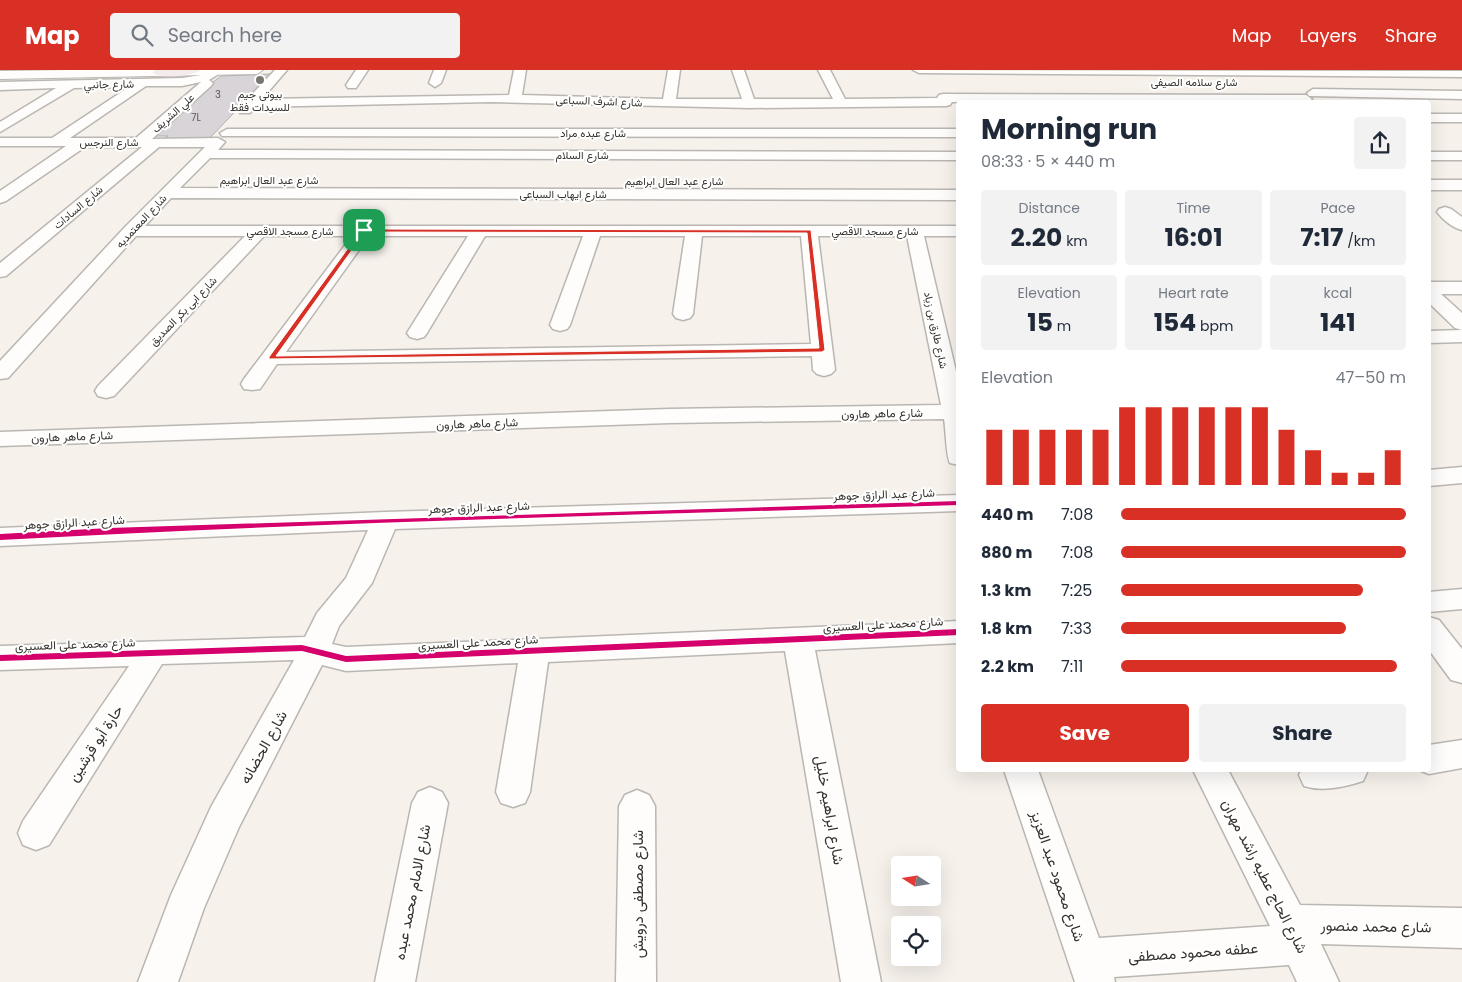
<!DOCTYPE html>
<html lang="en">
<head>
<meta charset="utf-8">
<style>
  :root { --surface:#fff; --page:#f2f2f3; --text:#1f2937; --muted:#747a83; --accent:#d93025 }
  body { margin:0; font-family:Poppins,Vazirmatn,sans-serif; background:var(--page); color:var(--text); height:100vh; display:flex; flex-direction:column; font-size:19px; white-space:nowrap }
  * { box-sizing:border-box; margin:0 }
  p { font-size:16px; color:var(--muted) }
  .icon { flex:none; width:28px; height:28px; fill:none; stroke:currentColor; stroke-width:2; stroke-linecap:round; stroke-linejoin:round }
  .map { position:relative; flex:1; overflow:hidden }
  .side { position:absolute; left:956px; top:30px; width:475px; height:672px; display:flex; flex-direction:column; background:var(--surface); border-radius:5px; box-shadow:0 5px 20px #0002 }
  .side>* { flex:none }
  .needle { width:32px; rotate:282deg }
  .fabs { position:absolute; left:891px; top:786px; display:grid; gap:10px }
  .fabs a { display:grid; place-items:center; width:50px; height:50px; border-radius:5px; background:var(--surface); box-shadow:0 5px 20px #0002; font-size:25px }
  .pin { position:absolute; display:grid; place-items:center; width:42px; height:42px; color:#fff; margin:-21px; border-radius:10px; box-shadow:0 2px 8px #0006 }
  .round { display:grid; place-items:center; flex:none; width:52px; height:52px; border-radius:5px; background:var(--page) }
  .headline { display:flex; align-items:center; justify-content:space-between; height:85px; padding:0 25px }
  h1 { font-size:28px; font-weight:700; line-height:38px }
  .figures { display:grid; grid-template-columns:repeat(3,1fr); gap:8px; height:85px; padding:5px 25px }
  .figures div { display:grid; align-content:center; border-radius:5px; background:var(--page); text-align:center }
  .figures b { font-size:25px; font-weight:700 }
  .figures small { font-size:14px; font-weight:400 }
  .figures p { font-size:14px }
  .chart { height:140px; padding:10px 25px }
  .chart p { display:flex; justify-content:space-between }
  .chart svg { width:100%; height:90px; margin-top:5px; stroke:var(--accent); stroke-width:6 }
  .primary-button { display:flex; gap:10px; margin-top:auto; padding:10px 25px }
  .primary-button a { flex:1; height:58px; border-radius:5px; background:var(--accent); color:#fff; font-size:20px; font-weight:700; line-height:58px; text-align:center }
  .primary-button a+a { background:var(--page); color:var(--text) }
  ul { padding:0 25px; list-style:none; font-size:16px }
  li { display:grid; grid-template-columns:80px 60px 1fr; align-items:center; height:38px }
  li i { height:12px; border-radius:6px; background:var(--accent) }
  header { display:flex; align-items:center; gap:30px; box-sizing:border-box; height:70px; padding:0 25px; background:var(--accent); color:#fff }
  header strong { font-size:24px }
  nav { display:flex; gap:28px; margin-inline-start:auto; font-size:18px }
  .search { width:350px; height:45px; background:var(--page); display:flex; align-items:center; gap:12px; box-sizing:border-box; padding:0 18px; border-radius:5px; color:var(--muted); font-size:19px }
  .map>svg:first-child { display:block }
  .building { fill:#d8d4d8; stroke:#b2b0ae }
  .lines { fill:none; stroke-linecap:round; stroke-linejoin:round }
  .minor-casing { stroke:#bab6b1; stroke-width:3 }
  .tertiary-casing { stroke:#bab6b1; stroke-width:2 }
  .motorway-casing { stroke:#cbc0be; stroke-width:2 }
  .minor { fill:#fefdfc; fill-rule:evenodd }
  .tertiary { fill:#fefdfc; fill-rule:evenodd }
  .motorway { fill:#f4ecec; fill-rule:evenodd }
  .cycleway-casing { stroke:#fff; stroke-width:3 }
  .cycleway { fill:#d6006c; fill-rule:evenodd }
  .route { fill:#d93025; stroke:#fff; fill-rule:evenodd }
  .poi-dot { fill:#797670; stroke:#fff; stroke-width:2 }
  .labels { text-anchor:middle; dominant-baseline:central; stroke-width:4; stroke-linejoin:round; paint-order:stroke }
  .number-label { font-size:10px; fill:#5e5b58 }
  .far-street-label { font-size:11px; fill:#36332e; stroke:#fff }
  .far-poi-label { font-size:11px; fill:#36332e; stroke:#fff }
  .street-label { font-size:12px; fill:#36332e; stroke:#fff }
  .near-street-label { font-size:15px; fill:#36332e; stroke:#fff }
</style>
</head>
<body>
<header>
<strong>Map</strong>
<div class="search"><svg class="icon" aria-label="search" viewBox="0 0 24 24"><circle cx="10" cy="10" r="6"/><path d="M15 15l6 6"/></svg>Search here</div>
<nav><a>Map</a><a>Layers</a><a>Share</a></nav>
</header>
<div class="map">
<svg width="1462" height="912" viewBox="0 0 1462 912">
  <rect width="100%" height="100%" fill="#f6f1eb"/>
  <!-- building -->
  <path class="building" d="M 271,4 L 207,71 L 160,71 L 168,66 L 150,66 L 189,30 L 221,6 Z"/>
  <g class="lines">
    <defs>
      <g id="minor">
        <path d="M 211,0 L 220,0 L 222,2 L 209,10 L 213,13 L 211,16 L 152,69 L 218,68 L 225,72 L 218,80 L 959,82 L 959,90 L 210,88 L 180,118 L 959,120 L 959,130 L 171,128 L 145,156 L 959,156 L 959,166 L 924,166 L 959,314 L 959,395 L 950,393 C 946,386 946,360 944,349 L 669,353 L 0,376 L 0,362 L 669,339 L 941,335 L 907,166 L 818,166 L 835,300 L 831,304 L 824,306 L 817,304 L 813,300 L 812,286 L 277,294 L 260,319 L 252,320 L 244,319 L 241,314 L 244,309 L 352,166 L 264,166 L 114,326 L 106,328 L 98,326 L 95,321 L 98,316 L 245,166 L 136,166 L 8,308 L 0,309 L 0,291 L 125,157 L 205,77 L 159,77 L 6,206 L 0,207 L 0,193 L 142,77 L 85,77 L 6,131 L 0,133 L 0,121 L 66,76 L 0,76 L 0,68 L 52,68 L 129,17 L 74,18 L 0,62 L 0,52 L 56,18 L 0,20 L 0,12 L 182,8 L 201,5 ZM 201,12 L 136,68 L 70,68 L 146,16 L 182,16 ZM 369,166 L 468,166 L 407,263 L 410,267 L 417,269 L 424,267 L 427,263 L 485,166 L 583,166 L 550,255 L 553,259 L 560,261 L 567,259 L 570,255 L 600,166 L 685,166 L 673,244 L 676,248 L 683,250 L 690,248 L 693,244 L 702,166 L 801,166 L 811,274 L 286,282 Z"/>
        <path d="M 275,0 L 287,0 L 262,29 L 509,25 L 514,0 L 526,0 L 522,25 L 663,29 L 668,0 L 680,0 L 676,29 L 742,29 L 732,0 L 744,0 L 754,29 L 833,29 L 818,0 L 830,0 L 845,29 L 937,28 L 939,25 L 943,24 L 1306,25 L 1312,29 L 1307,32 L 952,32 L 950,35 L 946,36 L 750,38 L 491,32 L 255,37 L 250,43 L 240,43 L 239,40 L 240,37 Z"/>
        <path d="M 356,0 L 368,0 L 356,18 L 348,18 L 346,15 Z"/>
        <path d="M 434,0 L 446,0 L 441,13 L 435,17 L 429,13 Z"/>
        <path d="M 913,0 L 1462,1 L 1462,7 L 919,3 Z"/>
        <path d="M 1313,19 L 1462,21 L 1462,29 L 1309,26 L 1307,23 Z"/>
        <rect x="1429" y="44" width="33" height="8"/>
        <path d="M 227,59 L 959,59 L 959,67 L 222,66 L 220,63 Z"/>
        <rect x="1429" y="82" width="33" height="8"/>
        <rect x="1429" y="110" width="33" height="10"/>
        <path d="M 1445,137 L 1451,139 L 1462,147 L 1462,160 C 1453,158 1443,150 1437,142 L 1439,139 Z"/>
        <path d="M 1429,212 L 1462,212 L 1462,224 L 1441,224 L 1462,243 L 1462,260 L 1455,258 L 1429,233 Z"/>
        <path d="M 1462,260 L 1462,272 L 1429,273 L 1429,261 Z"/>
        <path d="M 1462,397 L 1462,413 L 1429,416 L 1429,400 Z"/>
        <path d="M 959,425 L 959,441 L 395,459 L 372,513 L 339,556 L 332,574 L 346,577 L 959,551 L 959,573 L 815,580 L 881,912 L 841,912 L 785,581 L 548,592 L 530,722 L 525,733 L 513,737 L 501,733 L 496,722 L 518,593 L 346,601 L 322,595 L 239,757 L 204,838 L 178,912 L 138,912 L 171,825 L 211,737 L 294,590 L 162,594 L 49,775 L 36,780 L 23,775 L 18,763 L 23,751 L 129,596 L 0,600 L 0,576 L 305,567 L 317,543 L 346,508 L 368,460 L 0,476 L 0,458 L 385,442 Z"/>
        <path d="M 1462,519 L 1462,539 L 1429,542 L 1429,522 Z"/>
        <path d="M 1429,547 L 1439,550 L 1462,579 L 1462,613 L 1451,610 L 1429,580 Z"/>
        <path d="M 1462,670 L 1462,698 L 1429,704 L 1419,700 L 1429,700 L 1429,675 Z"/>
        <path d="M 1004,700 L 1038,700 L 1099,868 L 1270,856 L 1193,700 L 1228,700 L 1300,835 L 1462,838 L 1462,878 L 1321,874 L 1339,912 L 1297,912 L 1289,895 L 1114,907 L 1115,912 L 1075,912 Z"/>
        <path d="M 1301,700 L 1368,700 L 1363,711 C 1344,717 1323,722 1304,716 L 1299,705 Z"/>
        <path d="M 430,717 L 442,722 L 448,733 L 415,912 L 375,912 L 412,733 L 418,722 Z"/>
        <path d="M 637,720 L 649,725 L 655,736 L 656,912 L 616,912 L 619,736 L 625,725 Z"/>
      </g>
      <path id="tertiary" d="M 69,0 L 263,0 L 257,4 L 0,9 L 0,1 Z"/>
      <path id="motorway" d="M 155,0 L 201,0 C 195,6 159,9 153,3 Z"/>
    </defs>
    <!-- minor casing -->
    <use href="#minor" class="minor-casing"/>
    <!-- tertiary casing -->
    <use href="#tertiary" class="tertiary-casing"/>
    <!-- motorway casing -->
    <use href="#motorway" class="motorway-casing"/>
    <!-- minor -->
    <use href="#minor" class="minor"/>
    <!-- tertiary -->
    <use href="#tertiary" class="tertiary"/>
    <!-- motorway -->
    <use href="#motorway" class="motorway"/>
    <defs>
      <g id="cycleway">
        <path d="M 959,431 L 959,435 C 639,445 319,452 0,470 L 0,464 L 109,458 Z"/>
        <path d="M 959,559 L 959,565 L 346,592 L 302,581 L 0,591 L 0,585 L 302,575 L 346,586 Z"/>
      </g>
    </defs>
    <!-- cycleway casing -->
    <use href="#cycleway" class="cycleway-casing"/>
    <!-- cycleway -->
    <use href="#cycleway" class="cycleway"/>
  </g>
  <!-- route -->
  <path class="route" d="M 362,159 L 811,160 L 825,280 L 822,282 L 269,289 L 269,287 ZM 365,162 L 807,163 L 819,278 L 276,286 Z"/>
  <!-- markers -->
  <circle class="poi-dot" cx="260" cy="10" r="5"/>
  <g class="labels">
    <!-- number labels -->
    <g class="number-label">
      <text x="218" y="24">3</text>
      <text x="196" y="47">7L</text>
    </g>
    <!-- far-street labels -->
    <g class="far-street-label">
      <text x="1194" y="12">شارع سلامه الصيفى</text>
      <text transform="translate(109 14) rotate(-1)">شارع جانبي</text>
      <text transform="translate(599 31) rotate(2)">شارع اشرف السباعى</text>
      <text transform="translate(173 43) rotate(-42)">علي الشريف</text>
      <text x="593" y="63">شارع عبده مراد</text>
      <text x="109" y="72">شارع النرجس</text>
      <text x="582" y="85">شارع السلام</text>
      <text x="269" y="110">شارع عبد العال ابراهيم</text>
      <text x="674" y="111">شارع عبد العال ابراهيم</text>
      <text x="563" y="124">شارع ايهاب السباعى</text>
      <text transform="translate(78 137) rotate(-40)">شارع السادات</text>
      <text transform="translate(141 151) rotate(-47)">شارع المعتمديه</text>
      <text x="290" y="161">شارع مسجد الاقصي</text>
      <text x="875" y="161">شارع مسجد الاقصي</text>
      <text transform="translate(183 241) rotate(-46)">شارع ابى بكر الصديق</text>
      <text transform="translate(936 260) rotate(78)">شارع طارق بن زياد</text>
    </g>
    <!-- far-poi labels -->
    <g class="far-poi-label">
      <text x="260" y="24">بيوتى جيم<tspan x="260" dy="13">للسيدات فقط</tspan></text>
    </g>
    <!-- street labels -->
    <g class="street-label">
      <text transform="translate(882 343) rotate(-1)">شارع ماهر هارون</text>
      <text transform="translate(477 353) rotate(-2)">شارع ماهر هارون</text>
      <text transform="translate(72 366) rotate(-2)">شارع ماهر هارون</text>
      <text transform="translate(884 424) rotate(-2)">شارع عبد الرازق جوهر</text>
      <text transform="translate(479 437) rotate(-2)">شارع عبد الرازق جوهر</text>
      <text transform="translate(74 452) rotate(-3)">شارع عبد الرازق جوهر</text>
      <text transform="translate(883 554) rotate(-3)">شارع محمد على العسيرى</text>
      <text transform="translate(478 572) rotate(-3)">شارع محمد على العسيرى</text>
      <text transform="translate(75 574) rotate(-2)">شارع محمد على العسيرى</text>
    </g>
    <!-- near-street labels -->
    <g class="near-street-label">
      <text transform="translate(95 673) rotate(-57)">حارة أبو قرشين</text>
      <text transform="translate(263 677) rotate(-61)">شارع الحضانه</text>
      <text transform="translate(830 740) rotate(80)">شارع ابراهيم خليل</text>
      <text transform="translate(1058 806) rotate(71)">شارع محمود عبد العزيز</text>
      <text transform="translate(1265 806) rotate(63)">شارع الحاج عطيه راشد مهران</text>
      <text transform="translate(412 822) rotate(-79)">شارع الامام محمد عبده</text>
      <text transform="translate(637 824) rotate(-90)">شارع مصطفى درويش</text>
      <text transform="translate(1376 856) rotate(1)">شارع محمد منصور</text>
      <text transform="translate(1193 882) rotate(-4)">عطفه محمود مصطفى</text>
    </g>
  </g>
</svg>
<div class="fabs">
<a><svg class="needle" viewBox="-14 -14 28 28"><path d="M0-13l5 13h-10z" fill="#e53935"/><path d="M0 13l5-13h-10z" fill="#747a83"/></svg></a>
<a><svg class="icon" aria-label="locate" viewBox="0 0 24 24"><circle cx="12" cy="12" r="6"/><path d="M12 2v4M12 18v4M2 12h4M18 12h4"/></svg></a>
</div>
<div class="pin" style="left:364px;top:160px;background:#1e9e55"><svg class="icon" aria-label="arrive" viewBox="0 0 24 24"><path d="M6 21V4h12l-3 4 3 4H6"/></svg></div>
<section class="side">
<div class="headline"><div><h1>Morning run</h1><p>08:33 · 5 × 440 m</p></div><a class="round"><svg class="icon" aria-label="share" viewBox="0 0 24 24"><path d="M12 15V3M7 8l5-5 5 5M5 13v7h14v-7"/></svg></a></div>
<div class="figures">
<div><p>Distance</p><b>2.20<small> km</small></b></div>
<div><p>Time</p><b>16:01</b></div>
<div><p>Pace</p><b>7:17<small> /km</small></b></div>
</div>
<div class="figures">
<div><p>Elevation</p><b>15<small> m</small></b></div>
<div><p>Heart rate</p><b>154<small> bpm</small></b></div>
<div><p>kcal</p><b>141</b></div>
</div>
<div class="chart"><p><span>Elevation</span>47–50 m</p>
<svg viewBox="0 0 160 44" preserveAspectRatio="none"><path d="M5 44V17M15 44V17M25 44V17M35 44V17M45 44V17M55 44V6M65 44V6M75 44V6M85 44V6M95 44V6M105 44V6M115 44V17M125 44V27M135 44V38M145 44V38M155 44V27"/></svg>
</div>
<ul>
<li><b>440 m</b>7:08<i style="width:100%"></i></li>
<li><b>880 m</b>7:08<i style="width:100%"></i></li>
<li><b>1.3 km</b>7:25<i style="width:85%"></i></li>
<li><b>1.8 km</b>7:33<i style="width:79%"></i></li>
<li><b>2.2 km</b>7:11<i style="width:97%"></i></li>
</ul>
<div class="primary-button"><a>Save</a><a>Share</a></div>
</section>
</div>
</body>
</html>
